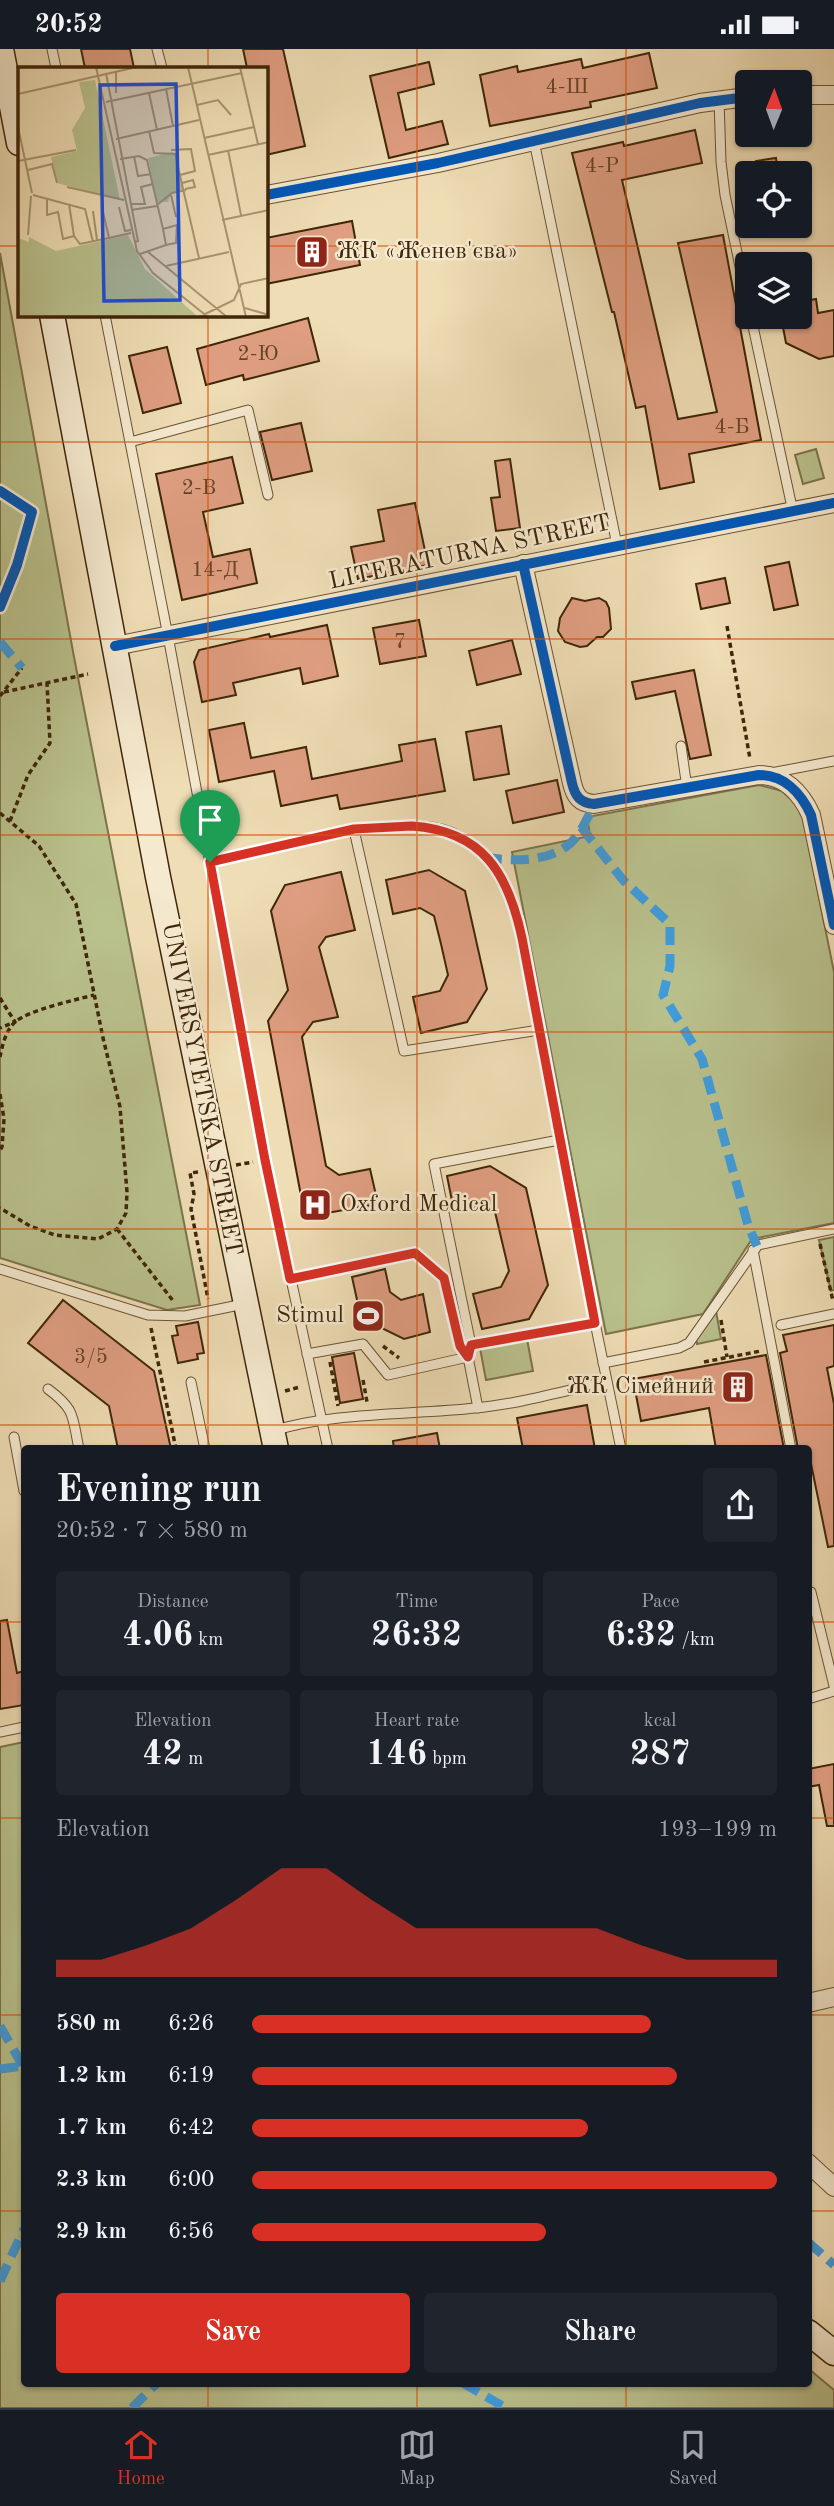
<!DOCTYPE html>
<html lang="en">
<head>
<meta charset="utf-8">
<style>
  :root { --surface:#171b24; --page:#20242c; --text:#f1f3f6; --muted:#9ea1a6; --line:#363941; --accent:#d93025 }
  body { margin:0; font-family:"Old Standard TT",serif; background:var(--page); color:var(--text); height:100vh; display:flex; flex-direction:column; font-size:26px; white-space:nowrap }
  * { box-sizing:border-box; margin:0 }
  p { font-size:23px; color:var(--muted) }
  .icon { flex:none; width:38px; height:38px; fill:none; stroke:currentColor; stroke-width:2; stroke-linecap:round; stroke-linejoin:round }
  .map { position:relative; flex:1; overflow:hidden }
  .sheet { position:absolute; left:21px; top:1396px; width:791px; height:942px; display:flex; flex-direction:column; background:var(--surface); border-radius:7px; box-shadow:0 2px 5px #0004 }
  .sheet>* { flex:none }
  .needle { width:46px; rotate:1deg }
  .controls { position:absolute; left:735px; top:21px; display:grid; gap:14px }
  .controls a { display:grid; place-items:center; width:77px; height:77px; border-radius:7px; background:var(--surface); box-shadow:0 2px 5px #0004; font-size:35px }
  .pin { position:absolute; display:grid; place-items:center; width:60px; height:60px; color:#fff; margin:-72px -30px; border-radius:50% 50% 50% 0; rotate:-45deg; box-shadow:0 0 7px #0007 }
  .pin .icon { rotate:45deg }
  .round { display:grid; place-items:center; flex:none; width:74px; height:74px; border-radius:7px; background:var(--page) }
  .head { display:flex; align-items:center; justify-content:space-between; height:119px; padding:0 35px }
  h1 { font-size:38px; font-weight:600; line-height:52px }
  .stats { display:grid; grid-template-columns:repeat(3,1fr); gap:10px; height:119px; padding:7px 35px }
  .stats div { display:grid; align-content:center; border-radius:7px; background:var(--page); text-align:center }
  .stats b { font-size:35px; font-weight:600 }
  .stats small { font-size:19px; font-weight:400 }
  .stats p { font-size:19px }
  .chart { height:196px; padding:14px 35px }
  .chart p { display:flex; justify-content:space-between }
  .chart svg { width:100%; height:126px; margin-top:7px; fill:var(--accent); opacity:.7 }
  .cta { display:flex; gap:14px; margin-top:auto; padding:14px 35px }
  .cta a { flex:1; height:80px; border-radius:7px; background:var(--accent); color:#fff; font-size:28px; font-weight:600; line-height:80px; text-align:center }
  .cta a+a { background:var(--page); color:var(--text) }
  ul { padding:0 35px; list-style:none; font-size:23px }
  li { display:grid; grid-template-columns:112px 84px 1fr; align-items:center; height:52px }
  li i { height:18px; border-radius:9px; background:var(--accent) }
  .status { display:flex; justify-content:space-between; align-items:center; height:49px; padding:0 35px; background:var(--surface); direction:ltr }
  .status svg { height:19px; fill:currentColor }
  .dock { display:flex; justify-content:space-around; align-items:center; height:98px; border-top:2px solid var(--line); background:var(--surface); font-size:19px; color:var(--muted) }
  .dock a { display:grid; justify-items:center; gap:4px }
  .dock .on { color:var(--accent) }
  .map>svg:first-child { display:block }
  .green { fill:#b9c18d; stroke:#7c744b; stroke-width:2 }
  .building { fill:#df9e81; stroke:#3f2609; stroke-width:2 }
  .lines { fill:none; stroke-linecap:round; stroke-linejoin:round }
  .lane-casing { stroke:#6b5434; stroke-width:11 }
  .street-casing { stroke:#6b5434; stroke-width:20 }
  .secondary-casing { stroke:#3f2609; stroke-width:27 }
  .path { stroke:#3f2609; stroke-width:3.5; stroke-dasharray:5 3.5; stroke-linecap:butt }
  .lane { stroke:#f5e9cf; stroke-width:9 }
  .street { stroke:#f5e9cf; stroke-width:18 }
  .secondary { stroke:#f5e9cf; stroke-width:24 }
  .quiet { stroke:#3f9cdd; stroke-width:9; stroke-dasharray:18 9; stroke-linecap:butt }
  .cycleway-casing { stroke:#f5e9cf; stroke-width:15 }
  .cycleway { stroke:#0057b8; stroke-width:10 }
  .route-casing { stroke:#fff; stroke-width:14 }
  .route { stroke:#d93025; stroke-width:9 }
  .grid { fill:none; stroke:#d7540c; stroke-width:2; stroke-opacity:0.55 }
  .labels { text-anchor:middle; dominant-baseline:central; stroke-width:5; stroke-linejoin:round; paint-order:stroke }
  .number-label { font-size:21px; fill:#674427 }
  .poi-label { font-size:24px; fill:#3f2609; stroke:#f5e9cf; text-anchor:start }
  .street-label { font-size:24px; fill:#3f2609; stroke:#f5e9cf }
  .inset-road { fill:none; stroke:#a99470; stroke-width:2 }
  .view { fill:#1d4ed8; fill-opacity:0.15; stroke:#1d4ed8; stroke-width:3.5 }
  .inset-edge { fill:none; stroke:#3f2609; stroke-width:3.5 }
</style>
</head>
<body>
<div class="status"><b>20:52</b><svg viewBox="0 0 49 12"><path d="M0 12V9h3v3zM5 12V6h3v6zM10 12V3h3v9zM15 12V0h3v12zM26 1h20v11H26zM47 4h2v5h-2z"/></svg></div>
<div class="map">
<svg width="834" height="2359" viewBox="0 0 834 2359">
  <rect width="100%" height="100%" fill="#efddb5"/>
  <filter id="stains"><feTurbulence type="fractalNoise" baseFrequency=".00286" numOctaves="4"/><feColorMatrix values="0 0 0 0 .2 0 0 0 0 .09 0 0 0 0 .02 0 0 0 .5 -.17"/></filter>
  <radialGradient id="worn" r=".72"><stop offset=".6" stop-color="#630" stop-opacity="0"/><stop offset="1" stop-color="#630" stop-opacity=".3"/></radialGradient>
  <!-- green -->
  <g class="green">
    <path d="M 0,204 L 74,608 L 200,1256 L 167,1261 L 0,1209 Z"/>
    <path d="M 816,400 L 824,429 L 803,435 L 795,406 Z"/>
    <path d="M 759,736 L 782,742 L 801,759 L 834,923 L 834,1174 L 752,1190 L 703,1265 L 606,1285 L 512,803 L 590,787 L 587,768 Z"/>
    <path d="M 834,1188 L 834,1241 L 831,1242 L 819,1191 Z"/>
    <path d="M 716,1262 L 721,1290 L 697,1295 L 696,1289 Z"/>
    <path d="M 527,1290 L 533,1322 L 486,1331 L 480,1299 Z"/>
    <path d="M 24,1693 L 24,2334 L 808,2334 L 809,2320 L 834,2341 L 834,2359 L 0,2359 L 0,1698 Z"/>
  </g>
  <!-- building -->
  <g class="building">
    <path d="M 81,0 L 130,0 L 134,19 L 85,19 Z"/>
    <path d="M 243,0 L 283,0 L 305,97 L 266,106 L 266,19 L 247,19 Z"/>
    <path d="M 649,4 L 657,39 L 590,53 L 591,58 L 490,77 L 480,26 L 517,17 L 518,23 L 581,10 L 583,19 Z"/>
    <path d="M 429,13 L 434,35 L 398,44 L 406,81 L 442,72 L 448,95 L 389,109 L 370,27 Z"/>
    <path d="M 695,81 L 702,114 L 622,131 L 678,370 L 717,363 L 678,194 L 723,186 L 761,391 L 689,405 L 694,433 L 660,440 L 645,357 L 636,359 L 614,263 L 612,263 L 572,104 L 623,93 L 624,97 Z"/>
    <path d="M 776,109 L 778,124 L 758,124 L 756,112 Z"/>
    <path d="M 352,172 L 360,216 L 266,235 L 266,189 Z"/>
    <path d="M 816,250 L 818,264 L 834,261 L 834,307 L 819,310 L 786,294 L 781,268 L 800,268 L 800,253 Z"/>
    <path d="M 308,269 L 319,312 L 244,331 L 243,326 L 206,336 L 197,300 Z"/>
    <path d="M 167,298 L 181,354 L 143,364 L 129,307 Z"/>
    <path d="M 301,374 L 312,422 L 272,431 L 260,383 Z"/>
    <path d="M 232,408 L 243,454 L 203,463 L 213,508 L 250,500 L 257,534 L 182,551 L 156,425 Z"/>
    <path d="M 510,410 L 520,479 L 496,482 L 491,449 L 500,448 L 495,412 Z"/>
    <path d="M 415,454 L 428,516 L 358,530 L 351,498 L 384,492 L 378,461 Z"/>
    <path d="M 789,513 L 798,556 L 774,561 L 765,518 Z"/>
    <path d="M 725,529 L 730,554 L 701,560 L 696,535 Z"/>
    <path d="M 572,549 L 585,552 L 599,549 L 606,553 L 609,559 L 611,580 L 603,588 L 597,588 L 587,597 L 580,598 L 565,593 L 558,582 L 560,569 Z"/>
    <path d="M 419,571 L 426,607 L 380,615 L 373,579 Z"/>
    <path d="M 327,576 L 338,627 L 303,635 L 300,619 L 233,634 L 236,646 L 202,653 L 194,613 L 199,601 L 269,585 L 270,588 Z"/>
    <path d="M 512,591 L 521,625 L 477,636 L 469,602 Z"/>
    <path d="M 694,621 L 711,706 L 690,710 L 675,642 L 636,650 L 632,633 Z"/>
    <path d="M 244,674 L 251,709 L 306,698 L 312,730 L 402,712 L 399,696 L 435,690 L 445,742 L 340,760 L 337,746 L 281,757 L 274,722 L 219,733 L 209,681 Z"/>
    <path d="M 501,677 L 509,725 L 474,731 L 466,683 Z"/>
    <path d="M 557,731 L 564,763 L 513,774 L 506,742 Z"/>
    <path d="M 429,821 L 465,842 L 487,940 L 467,973 L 421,984 L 413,948 L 440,942 L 448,926 L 441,895 L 434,867 L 420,859 L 393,865 L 386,831 Z"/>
    <path d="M 341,823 L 355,881 L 326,888 L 319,898 L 338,968 L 313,973 L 302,988 L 326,1117 L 339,1126 L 370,1120 L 378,1155 L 316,1166 L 302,1152 L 268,972 L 288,941 L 271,862 L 285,836 Z"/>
    <path d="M 490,1117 L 526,1139 L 548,1236 L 529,1270 L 482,1280 L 473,1245 L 501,1238 L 509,1222 L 495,1163 L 481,1156 L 454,1162 L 447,1127 Z"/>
    <path d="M 385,1220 L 390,1243 L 401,1251 L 423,1245 L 430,1283 L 404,1290 L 361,1269 L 352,1228 Z"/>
    <path d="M 63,1251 L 154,1322 L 171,1400 L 118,1400 L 109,1357 L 28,1294 Z"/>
    <path d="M 198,1273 L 204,1304 L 197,1305 L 198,1310 L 178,1314 L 172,1287 L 178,1286 L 176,1277 Z"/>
    <path d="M 834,1276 L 834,1317 L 827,1319 L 834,1355 L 834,1497 L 828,1498 L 808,1400 L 798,1400 L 780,1304 L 787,1302 L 783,1286 Z"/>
    <path d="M 354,1304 L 363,1350 L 340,1354 L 332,1308 Z"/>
    <path d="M 766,1306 L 784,1400 L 716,1400 L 709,1359 L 641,1372 L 633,1330 Z"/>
    <path d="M 587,1356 L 595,1400 L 523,1400 L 517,1369 Z"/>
    <path d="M 437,1384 L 440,1400 L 394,1400 L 393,1392 Z"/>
    <path d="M 7,1571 L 17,1624 L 24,1622 L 24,1656 L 0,1660 L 0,1572 Z"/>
    <path d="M 834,1715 L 834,1777 L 827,1777 L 819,1736 L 808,1738 L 808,1720 Z"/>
  </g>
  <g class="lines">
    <defs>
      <g id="lane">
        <path d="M 52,0 L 56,19"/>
        <path d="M 157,0 L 162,19"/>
        <path d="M 719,50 L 721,113 L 725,146 L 747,251"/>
        <path d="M 534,92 L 617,496"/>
        <path d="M 105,266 L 168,587 L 265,1111 L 328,1400"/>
        <path d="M 751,268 L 793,463"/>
        <path d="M 130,393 L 248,361 L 268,446"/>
        <path d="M 681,697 L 687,739"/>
        <path d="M 771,724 L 834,712"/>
        <path d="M 354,781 L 404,1002 L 539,981"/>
        <path d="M 210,813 C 269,800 397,761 451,783 C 490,799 508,837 518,874 L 593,1264 L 621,1400"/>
        <path d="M 753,1201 L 791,1400"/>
        <path d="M 0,1220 L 148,1266 L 185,1267 L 244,1255"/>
        <path d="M 290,1230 L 415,1204 L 444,1229 L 460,1297 L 468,1308 L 478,1359"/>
        <path d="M 781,1276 L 834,1265"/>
        <path d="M 307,1305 L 363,1295 L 388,1326 L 468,1308 L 471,1296 L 434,1115 L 559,1091"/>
        <path d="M 603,1314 L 679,1299 L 689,1294 L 758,1196 L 834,1180"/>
        <path d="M 191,1333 L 205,1400"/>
        <path d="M 48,1340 C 76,1361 72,1367 79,1400"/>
        <path d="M 273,1382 C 332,1363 412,1366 475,1359 C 519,1355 563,1342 606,1333"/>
        <path d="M 14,1388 L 24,1442"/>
        <path d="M 808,1544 L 811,1543 L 834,1637"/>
        <path d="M 808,1650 L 834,1642"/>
        <path d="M 0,1683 L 24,1678"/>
      </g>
      <g id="street">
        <path d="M 800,46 L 834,46"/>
        <path d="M 266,146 L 438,114 L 700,54 L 747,48"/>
        <path d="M 523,515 L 572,734 C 575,747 580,754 594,755 L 759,726 C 784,726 801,744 811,766 L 834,876"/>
        <path d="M 115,597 L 834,454"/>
        <path d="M 808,1954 L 834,1948"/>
        <path d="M 808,2114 L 834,2138"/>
      </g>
      <g id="secondary">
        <path d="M 1,0 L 19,94"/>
        <path d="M 52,266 L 158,828 L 276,1400"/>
        <path d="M 808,2283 L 834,2304"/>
      </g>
    </defs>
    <!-- lane casing -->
    <use href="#lane" class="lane-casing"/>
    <!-- street casing -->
    <use href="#street" class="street-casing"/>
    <!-- secondary casing -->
    <use href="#secondary" class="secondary-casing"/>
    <!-- path -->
    <g class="path">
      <path d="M 727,577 L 750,710"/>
      <path d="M 4,643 L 88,625"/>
      <path d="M 0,647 L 22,619"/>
      <path d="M 0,764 L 39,797 L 76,855 L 103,989 L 120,1058 L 127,1143 L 126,1164 L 117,1180 L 98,1190 L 55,1186 L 30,1177 L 0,1159"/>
      <path d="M 10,772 L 28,726 L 50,694 L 47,634"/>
      <path d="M 0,949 L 15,973 L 0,979"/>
      <path d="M 0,1008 C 2,997 6,981 15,973 C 29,961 75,951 94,946"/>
      <path d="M 0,1045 L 4,1070 L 2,1098 L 0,1101"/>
      <path d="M 236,1116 L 253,1113"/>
      <path d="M 198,1123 L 190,1124 L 194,1145 L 191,1160 L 208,1250"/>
      <path d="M 117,1180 L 174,1253"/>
      <path d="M 820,1195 L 833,1252"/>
      <path d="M 721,1271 L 727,1308"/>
      <path d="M 151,1279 L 176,1400"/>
      <path d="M 484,1294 L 583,1276"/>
      <path d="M 383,1297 L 399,1309"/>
      <path d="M 330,1313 L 338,1357"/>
      <path d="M 704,1313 L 761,1302"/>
      <path d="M 363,1331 L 367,1353"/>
      <path d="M 285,1342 L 300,1338"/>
    </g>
    <!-- lane -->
    <use href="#lane" class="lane"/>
    <!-- street -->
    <use href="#street" class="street"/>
    <!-- secondary -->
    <use href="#secondary" class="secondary"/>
    <!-- quiet -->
    <g class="quiet">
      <path d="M 0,593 L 22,619"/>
      <path d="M 581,778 L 623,831 L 670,875 L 670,917 L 663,946 L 702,1010 L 748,1176 L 757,1197"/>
      <path d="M 484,808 C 514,813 557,814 577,787 C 585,776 588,765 597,754"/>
      <path d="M 0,1977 L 24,2019"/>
      <path d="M 0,2020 L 24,2017"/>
      <path d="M 808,2193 L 834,2216"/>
      <path d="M 0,2232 L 24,2180"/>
      <path d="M 463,2334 L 506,2359"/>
      <path d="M 132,2359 L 157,2334"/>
    </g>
    <defs>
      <g id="cycleway">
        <path d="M 266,146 L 438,114 L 700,54 L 747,48"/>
        <path d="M 0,442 L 32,463 L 17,516 L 0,558"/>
        <path d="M 523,515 L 572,734 C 575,747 580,754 594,755 L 759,726 C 784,726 801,744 811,766 L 834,876"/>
        <path d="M 115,597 L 834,454"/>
      </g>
    </defs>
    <!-- cycleway casing -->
    <use href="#cycleway" class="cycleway-casing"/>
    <!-- cycleway -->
    <use href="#cycleway" class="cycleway"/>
  </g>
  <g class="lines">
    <defs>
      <path id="route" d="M 412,777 C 483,782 508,824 522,889 L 595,1274 L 471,1296 L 468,1308 L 460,1297 L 444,1229 L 415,1204 L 290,1230 L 265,1111 L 210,813 L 354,780 Z"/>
    </defs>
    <!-- route casing -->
    <use href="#route" class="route-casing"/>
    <!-- route -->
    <use href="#route" class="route"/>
  </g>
  <!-- grid -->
  <path class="grid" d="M 208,0 L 208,19M 417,0 L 417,1400M 626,0 L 626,1400M 0,197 L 19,197M 266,197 L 834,197M 208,266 L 208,1400M 0,393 L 834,393M 0,590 L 834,590M 0,786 L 834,786M 0,983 L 834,983M 0,1180 L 834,1180M 0,1376 L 834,1376M 0,1573 L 24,1573M 808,1573 L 834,1573M 0,1769 L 24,1769M 808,1769 L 834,1769M 0,1966 L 24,1966M 808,1966 L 834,1966M 0,2162 L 24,2162M 808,2162 L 834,2162M 208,2334 L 208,2359M 417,2334 L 417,2359M 626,2334 L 626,2359"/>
  <!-- icons -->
  <defs>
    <symbol id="building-square" viewBox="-11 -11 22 22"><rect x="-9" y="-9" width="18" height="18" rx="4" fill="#8f2418" stroke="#f5e9cf"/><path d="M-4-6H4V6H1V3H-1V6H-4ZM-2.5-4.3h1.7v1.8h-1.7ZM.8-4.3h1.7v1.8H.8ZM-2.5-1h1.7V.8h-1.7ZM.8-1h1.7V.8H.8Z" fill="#fff"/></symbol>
    <symbol id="hospital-square" viewBox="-11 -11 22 22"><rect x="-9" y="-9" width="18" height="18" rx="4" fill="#8f2418" stroke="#f5e9cf"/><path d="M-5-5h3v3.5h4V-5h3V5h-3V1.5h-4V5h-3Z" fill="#fff"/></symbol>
    <symbol id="stadium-square" viewBox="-11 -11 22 22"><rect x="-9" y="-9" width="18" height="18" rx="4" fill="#8f2418" stroke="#f5e9cf"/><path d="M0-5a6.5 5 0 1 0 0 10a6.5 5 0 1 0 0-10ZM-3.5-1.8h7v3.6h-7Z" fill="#fff"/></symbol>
  </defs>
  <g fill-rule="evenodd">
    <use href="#building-square" x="293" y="184" width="38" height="38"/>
    <use href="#hospital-square" x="296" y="1137" width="38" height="38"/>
    <use href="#stadium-square" x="349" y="1248" width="38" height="38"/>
    <use href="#building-square" x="719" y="1319" width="38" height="38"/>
  </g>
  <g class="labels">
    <!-- number labels -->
    <g class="number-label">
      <text x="567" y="38">4-Ш</text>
      <text x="602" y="117">4-Р</text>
      <text x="258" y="305">2-Ю</text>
      <text x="732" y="378">4-Б</text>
      <text x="199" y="439">2-В</text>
      <text x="215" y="521">14-Д</text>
      <text x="400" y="593">7</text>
      <text x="91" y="1308">3/5</text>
    </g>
    <!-- poi labels -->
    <g class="poi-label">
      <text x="336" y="203">ЖК «Женев'єва»</text>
      <text x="340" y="1156">Oxford Medical</text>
      <text x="344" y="1267" text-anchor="end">Stimul</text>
      <text x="714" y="1338" text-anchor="end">ЖК Сімейний</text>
    </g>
    <!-- street labels -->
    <g class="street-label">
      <text transform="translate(470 504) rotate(-12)">LITERATURNA STREET</text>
      <text transform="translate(201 1040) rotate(79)">UNIVERSYTETSKA STREET</text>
    </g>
  </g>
  <!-- overview -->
  <g transform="translate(18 18)">
    <rect width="250" height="250" fill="#efddb5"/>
    <path d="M 77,13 L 102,133 L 39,116 L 33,90 L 59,84 L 54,63 L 67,41 L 61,15 ZM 155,85 L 165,123 L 153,126 L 150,135 L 139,135 L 130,91 ZM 110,168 L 127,202 L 179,249 L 0,250 L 0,171 L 11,175 L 11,170 L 38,184 Z" fill="#b9c18d"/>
    <path class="inset-road" d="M 78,0 L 119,184 L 135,206 L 190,250M 170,0 L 228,250M 222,0 L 240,77M 88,6 L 120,174 L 117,175M 148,22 L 155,59M 98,26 L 98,4M 131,26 L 139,63M 0,27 L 119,0M 88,35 L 224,6M 179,38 L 200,33 L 213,48M 0,60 L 14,126M 131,64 L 136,86 L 157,87 L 181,191M 186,71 L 236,60M 98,72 L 181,53M 153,83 L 173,82 L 177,104 L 162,108M 210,83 L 223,148M 190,88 L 251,75M 116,89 L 120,109 L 133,107M 102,92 L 121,89 L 129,93 L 145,162M 0,94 L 58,83M 10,103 L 34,97 L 39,116M 164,116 L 175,113 L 177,120 L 167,122M 49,120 L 106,133M 15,128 L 67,142 L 75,175M 153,128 L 158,150M 29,131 L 29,148 L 40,145 L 45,172 L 56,169 L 51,137M 112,137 L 127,137 L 123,120 L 135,117M 139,138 L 154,126 L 168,123M 101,140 L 107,164 L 113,163M 113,143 L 139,139M 75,144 L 79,173M 204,153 L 251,143M 10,168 L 13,129M 56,169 L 62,177 L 91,171 L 85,145M 91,171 L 113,166M 130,185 L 209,250M 122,187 L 148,178 L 145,162 L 159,158 L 158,176 L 148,178M 148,199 L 211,185M 227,241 L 251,248M 181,250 L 216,233 L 223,217 L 251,211"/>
    <path class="view" d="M 158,17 L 162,233 L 86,234 L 82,18 Z"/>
    <rect width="250" height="250" class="inset-edge"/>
  </g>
  <rect width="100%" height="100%" filter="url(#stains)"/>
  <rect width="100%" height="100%" fill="url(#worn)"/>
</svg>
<div class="controls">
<a><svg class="needle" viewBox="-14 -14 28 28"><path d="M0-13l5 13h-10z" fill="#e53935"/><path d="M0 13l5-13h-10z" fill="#9ea1a6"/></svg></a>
<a><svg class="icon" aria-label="locate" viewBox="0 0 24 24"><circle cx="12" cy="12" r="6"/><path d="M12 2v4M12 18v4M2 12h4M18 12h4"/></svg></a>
<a><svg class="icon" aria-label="layers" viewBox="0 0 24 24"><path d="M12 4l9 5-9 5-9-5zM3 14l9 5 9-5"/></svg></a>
</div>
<div class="pin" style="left:210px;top:813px;background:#1e9e55"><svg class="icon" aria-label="arrive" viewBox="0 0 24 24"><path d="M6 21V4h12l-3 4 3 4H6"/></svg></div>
<section class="sheet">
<div class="head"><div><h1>Evening run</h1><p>20:52 · 7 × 580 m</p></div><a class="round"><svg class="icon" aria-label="share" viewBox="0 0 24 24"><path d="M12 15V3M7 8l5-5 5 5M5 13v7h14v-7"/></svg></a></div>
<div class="stats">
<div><p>Distance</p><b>4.06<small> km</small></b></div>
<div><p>Time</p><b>26:32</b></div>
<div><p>Pace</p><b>6:32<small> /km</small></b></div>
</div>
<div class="stats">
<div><p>Elevation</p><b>42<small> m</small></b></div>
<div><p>Heart rate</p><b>146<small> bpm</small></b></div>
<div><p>kcal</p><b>287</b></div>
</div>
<div class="chart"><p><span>Elevation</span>193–199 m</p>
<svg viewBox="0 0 160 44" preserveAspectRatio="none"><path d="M0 44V38L10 38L20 33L30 27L40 17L50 6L60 6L70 17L80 27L90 27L100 27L110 27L120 27L130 33L140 38L150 38L160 38V44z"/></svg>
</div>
<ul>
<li><b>580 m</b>6:26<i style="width:76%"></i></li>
<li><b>1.2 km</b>6:19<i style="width:81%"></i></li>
<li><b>1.7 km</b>6:42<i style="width:64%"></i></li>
<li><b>2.3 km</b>6:00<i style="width:100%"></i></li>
<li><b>2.9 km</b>6:56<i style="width:56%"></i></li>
</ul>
<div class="cta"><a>Save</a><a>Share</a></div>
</section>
</div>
<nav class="dock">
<a class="on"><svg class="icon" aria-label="home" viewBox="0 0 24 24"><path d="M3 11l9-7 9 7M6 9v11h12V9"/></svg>Home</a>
<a><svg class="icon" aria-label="map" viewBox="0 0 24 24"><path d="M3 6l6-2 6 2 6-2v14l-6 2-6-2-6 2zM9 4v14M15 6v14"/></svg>Map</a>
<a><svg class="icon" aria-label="saved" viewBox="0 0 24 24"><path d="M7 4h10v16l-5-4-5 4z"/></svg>Saved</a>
</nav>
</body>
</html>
